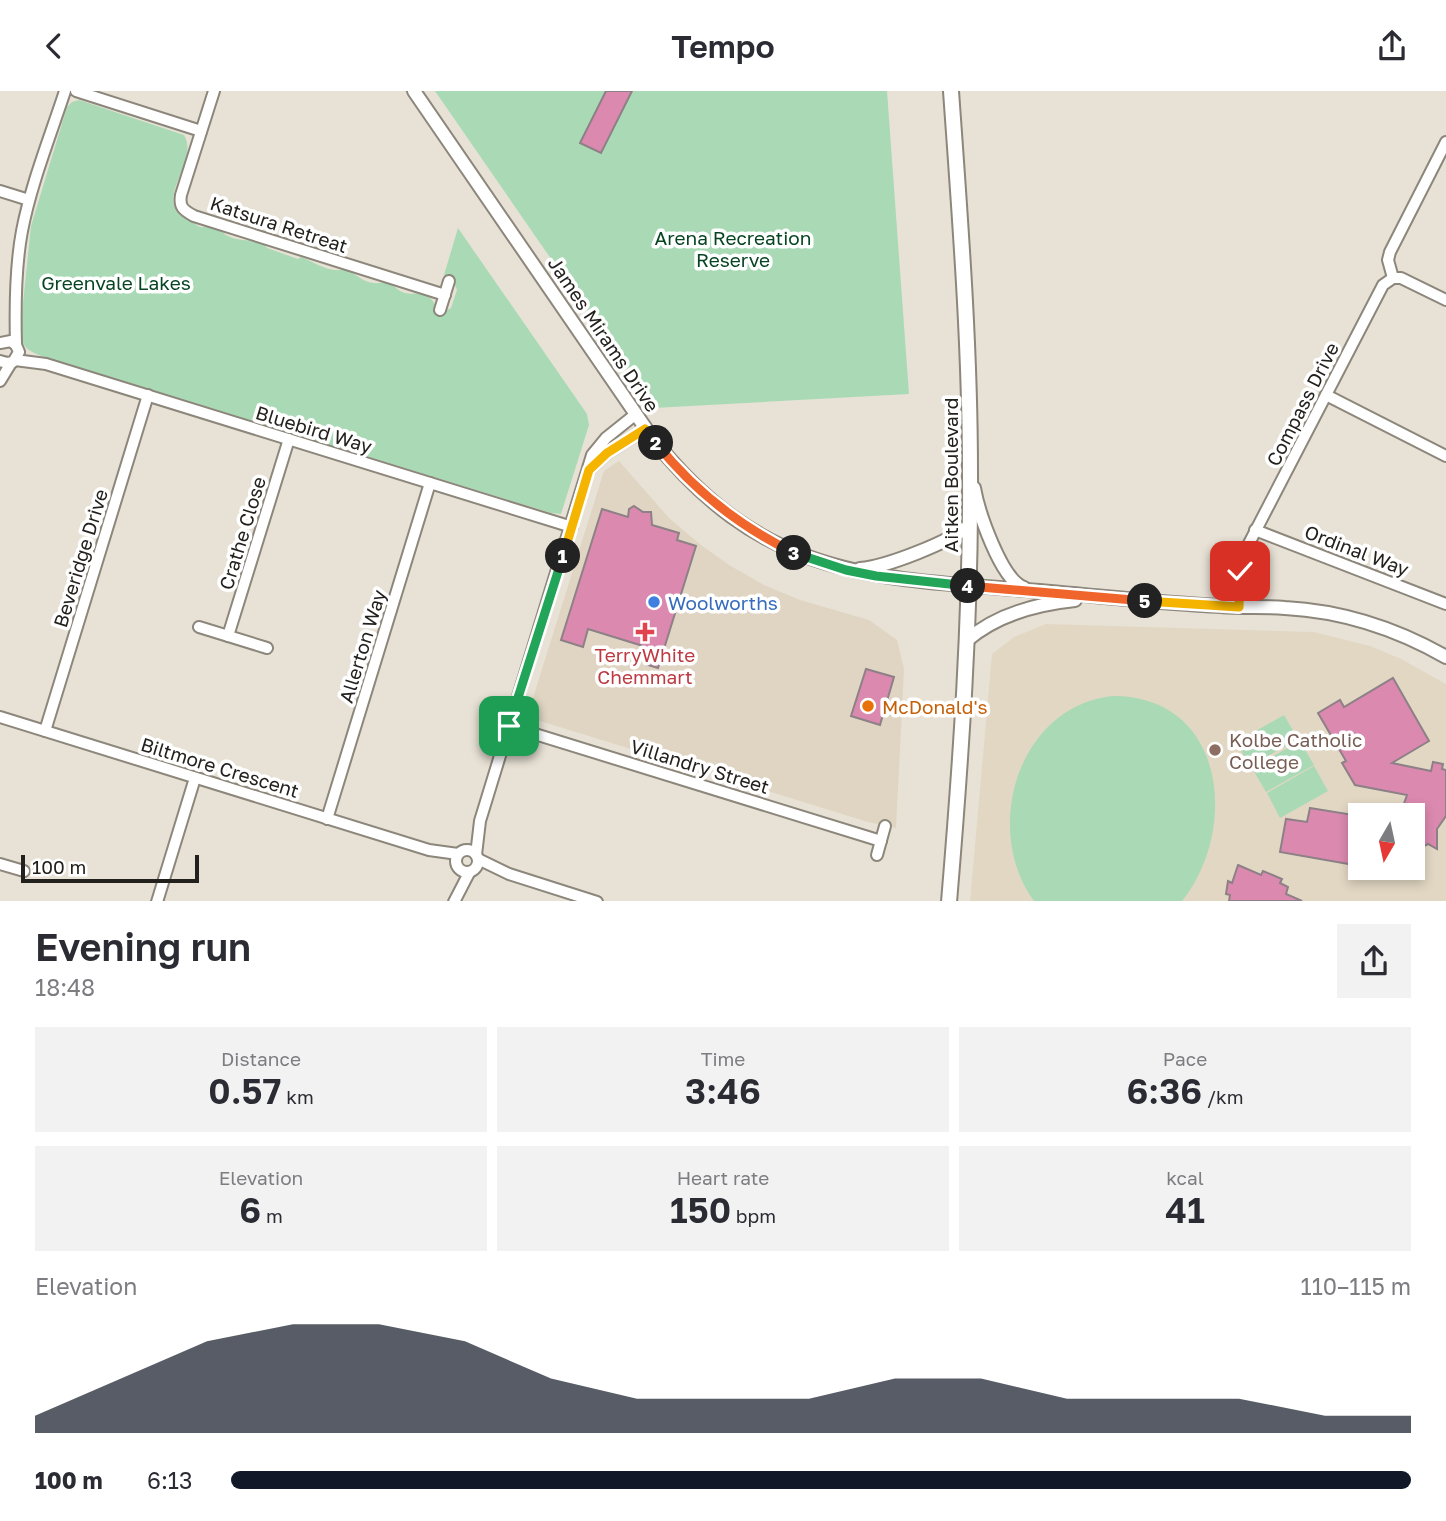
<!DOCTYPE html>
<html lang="en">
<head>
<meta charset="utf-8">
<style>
  :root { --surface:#fff; --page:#f2f2f3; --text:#2b2b33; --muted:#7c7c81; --accent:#111827 }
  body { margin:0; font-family:"Golos Text",sans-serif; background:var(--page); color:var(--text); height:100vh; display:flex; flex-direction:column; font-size:26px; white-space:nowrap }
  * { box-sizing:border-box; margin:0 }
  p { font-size:23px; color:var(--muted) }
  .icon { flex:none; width:38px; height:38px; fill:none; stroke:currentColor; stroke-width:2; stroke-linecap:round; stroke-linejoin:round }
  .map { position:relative; height:810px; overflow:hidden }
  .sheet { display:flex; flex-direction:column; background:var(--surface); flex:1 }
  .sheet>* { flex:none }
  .needle { width:46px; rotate:189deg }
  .controls { position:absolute; left:1348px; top:712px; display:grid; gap:14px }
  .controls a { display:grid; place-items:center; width:77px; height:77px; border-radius:0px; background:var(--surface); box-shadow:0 4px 10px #0003; font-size:35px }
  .scale { position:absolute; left:21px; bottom:18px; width:178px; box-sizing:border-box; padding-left:7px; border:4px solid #23211d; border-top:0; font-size:19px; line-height:24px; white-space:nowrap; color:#23211d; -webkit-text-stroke:5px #fff; paint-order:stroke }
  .pin { position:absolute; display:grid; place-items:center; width:60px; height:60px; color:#fff; margin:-30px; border-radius:14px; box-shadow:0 4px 10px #0006 }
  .km { position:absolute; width:35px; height:35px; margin:-18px; border-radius:50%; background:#222; color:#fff; font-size:19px; line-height:35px; text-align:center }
  .round { display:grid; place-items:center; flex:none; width:74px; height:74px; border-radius:0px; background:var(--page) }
  .overview { display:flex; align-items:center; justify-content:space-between; height:119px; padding:0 35px }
  h1 { font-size:38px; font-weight:600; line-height:52px }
  .figures { display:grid; grid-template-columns:repeat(3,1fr); gap:10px; height:119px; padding:7px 35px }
  .figures div { display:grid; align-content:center; border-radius:0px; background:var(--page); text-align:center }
  .figures b { font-size:35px; font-weight:600 }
  .figures small { font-size:19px; font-weight:400 }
  .figures p { font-size:19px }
  .chart { height:196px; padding:14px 35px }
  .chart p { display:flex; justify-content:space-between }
  .chart svg { width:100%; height:126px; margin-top:7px; fill:var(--accent); opacity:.7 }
  ul { padding:0 35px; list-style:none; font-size:23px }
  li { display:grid; grid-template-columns:112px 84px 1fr; align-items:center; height:52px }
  li i { height:18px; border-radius:9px; background:var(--accent) }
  header { display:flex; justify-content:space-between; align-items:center; height:91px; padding:0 35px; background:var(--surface); font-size:32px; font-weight:600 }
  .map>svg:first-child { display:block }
  .built { fill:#dfd5c2 }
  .education { fill:#e2d7c3; fill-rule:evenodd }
  .green { fill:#a9dab5 }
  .building { fill:#db89af; stroke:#8d8086; stroke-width:2 }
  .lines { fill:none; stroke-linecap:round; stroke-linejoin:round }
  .minor-casing { stroke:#8c867b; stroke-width:14 }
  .tertiary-casing { stroke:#8c867b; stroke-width:16 }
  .secondary-casing { stroke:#8c867b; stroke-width:18 }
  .minor { stroke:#fff; stroke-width:10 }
  .tertiary { stroke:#fff; stroke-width:12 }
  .secondary { stroke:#fff; stroke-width:14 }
  .split-1-casing { stroke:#fff; stroke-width:14 }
  .split-2-casing { stroke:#fff; stroke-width:14 }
  .split-3-casing { stroke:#fff; stroke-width:14 }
  .split-4-casing { stroke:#fff; stroke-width:14 }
  .split-5-casing { stroke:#fff; stroke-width:14 }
  .split-6-casing { stroke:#fff; stroke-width:14 }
  .split-1 { stroke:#22a559; stroke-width:9 }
  .split-2 { stroke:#f5b400; stroke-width:9 }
  .split-3 { stroke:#f0652b; stroke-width:9 }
  .split-4 { stroke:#22a559; stroke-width:9 }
  .split-5 { stroke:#f0652b; stroke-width:9 }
  .split-6 { stroke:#f5b400; stroke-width:9 }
  .shop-dot { fill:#3f7fe0; stroke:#fff; stroke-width:2.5 }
  .health-dot { fill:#e0444e; stroke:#fff; stroke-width:2.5 }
  .food-dot { fill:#e8710a; stroke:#fff; stroke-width:2.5 }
  .education-dot { fill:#8d6e63; stroke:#fff; stroke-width:2.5 }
  .labels { text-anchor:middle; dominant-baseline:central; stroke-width:7; stroke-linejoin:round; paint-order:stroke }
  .street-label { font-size:19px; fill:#23211d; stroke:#fff }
  .park-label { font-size:19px; fill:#074522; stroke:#fff }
  .shop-label { font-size:19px; fill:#366cbe; stroke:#fff; text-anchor:start }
  .health-label { font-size:19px; fill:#be3a42; stroke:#fff }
  .food-label { font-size:19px; fill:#c56008; stroke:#fff; text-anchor:start }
  .education-label { font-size:19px; fill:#785e54; stroke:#fff; text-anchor:start }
</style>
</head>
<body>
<header><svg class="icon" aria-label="back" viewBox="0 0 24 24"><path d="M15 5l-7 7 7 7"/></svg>Tempo<svg class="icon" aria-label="share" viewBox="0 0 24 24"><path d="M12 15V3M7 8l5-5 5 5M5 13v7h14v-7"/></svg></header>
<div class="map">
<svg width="1446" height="811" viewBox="0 0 1446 811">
  <rect width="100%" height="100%" fill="#e8e2d6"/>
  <!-- built -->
  <path class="built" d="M 619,370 L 669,427 L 701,454 L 729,474 L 764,494 L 800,509 L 869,529 L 897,549 L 904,578 L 896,737 L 868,731 L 527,626 L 604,380 Z"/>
  <!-- education -->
  <path class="education" d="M 1046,533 L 1314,541 L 1370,555 L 1401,568 L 1446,593 L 1446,810 L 970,811 L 992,563 L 1014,546 ZM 1360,724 L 1412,724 L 1412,777 L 1360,777 Z"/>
  <!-- green -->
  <g class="green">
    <path d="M 435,0 L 887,0 L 909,303 L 654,317 Z"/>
    <path d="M 79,9 L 184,44 C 198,66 164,99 176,119 C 180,125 185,124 190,127 C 193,129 194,133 198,135 C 204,138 207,134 213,135 C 220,135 221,141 226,144 C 238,151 251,148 263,152 L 267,157 L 298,168 L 301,166 C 314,171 331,183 344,178 C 355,181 361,191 374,192 C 380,193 385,189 391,193 C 397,197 397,199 405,202 C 412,204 419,201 426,204 C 432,207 434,212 437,217 L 445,220 L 451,217 L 457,199 L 454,192 L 446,188 L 444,184 L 458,137 L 587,323 L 589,334 L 561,423 L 551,422 L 41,265 C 28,260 21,255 20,241 L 31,135 L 67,16 L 72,11 Z"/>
    <path d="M 1112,605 C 1225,604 1240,737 1182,810 L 1034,810 C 982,739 1017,616 1112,605 Z"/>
    <path d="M 1284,624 L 1298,648 L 1250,675 L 1236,651 Z"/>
    <path d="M 1300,650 L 1314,674 L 1266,701 L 1252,677 Z"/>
    <path d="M 1314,675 L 1328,700 L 1280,727 L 1267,702 Z"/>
  </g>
  <!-- building -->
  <g class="building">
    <path d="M 606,0 L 632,0 L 601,62 L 580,52 Z"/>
    <path d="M 634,415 L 643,421 L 651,421 L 652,434 L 679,442 L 677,449 L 696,455 L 658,577 L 645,573 L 649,562 L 642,560 L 643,555 L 588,538 L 583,556 L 561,549 L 602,418 L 628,426 L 629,418 Z"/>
    <path d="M 866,578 L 894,586 L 880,634 L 851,625 Z"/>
    <path d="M 1393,587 L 1429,650 L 1392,672 L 1431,680 L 1433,671 L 1443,673 L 1442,678 L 1446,679 L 1446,725 L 1437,738 L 1437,758 L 1428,753 L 1416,759 L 1412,756 L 1412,724 L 1400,724 L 1407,704 L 1355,694 L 1342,672 L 1346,670 L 1318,622 L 1340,609 L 1344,616 Z"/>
    <path d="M 1310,717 L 1360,725 L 1360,775 L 1280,761 L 1286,728 L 1307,731 Z"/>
    <path d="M 1238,774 L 1261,784 L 1263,780 L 1282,788 L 1280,792 L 1288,796 L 1286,803 L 1302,810 L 1229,810 L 1230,804 L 1226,803 L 1228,790 L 1232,792 Z"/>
  </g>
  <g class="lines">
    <defs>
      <g id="minor">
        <path d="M 76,0 L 201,40"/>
        <path d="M 214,0 L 181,104 C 179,116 183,119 194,125 L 445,204"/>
        <path d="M 0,100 L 29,109"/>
        <path d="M 1393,187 L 1388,169 L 1390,161 L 1446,51"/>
        <path d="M 440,219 L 449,190"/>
        <path d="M 0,252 L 11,250 L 16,254 L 19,261 L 13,271 L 7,272 L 0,270"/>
        <path d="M 16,254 C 15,217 15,177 22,140 C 31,93 50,46 65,0"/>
        <path d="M 15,269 L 46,273 L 572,436"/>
        <path d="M 0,290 L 11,272"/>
        <path d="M 1326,304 L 1446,365"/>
        <path d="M 589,379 L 607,362 L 645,338"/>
        <path d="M 1255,439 L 1446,513"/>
        <path d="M 1239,516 L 1242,466 L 1383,194 L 1393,187 L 1401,187 L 1446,209"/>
        <path d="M 199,536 L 267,557"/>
        <path d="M 228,545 L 289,348"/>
        <path d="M 0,626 L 429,759 L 458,763"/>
        <path d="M 509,635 L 881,750"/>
        <path d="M 45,640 L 148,304"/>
        <path d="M 327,728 L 430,392"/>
        <circle cx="467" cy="770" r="11"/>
        <path d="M 476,764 L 480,730 L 592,364 L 606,347 L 636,323"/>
        <path d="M 877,764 L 885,735"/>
        <path d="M 478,768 L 509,783 L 597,811"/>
        <path d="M 0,773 L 24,780"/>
        <path d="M 157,811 L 195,687"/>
        <path d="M 454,811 L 469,782"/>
      </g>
      <g id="tertiary">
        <path d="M 414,0 L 653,348 C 761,484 865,487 1026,499 C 1091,504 1156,512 1221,515 C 1242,517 1264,515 1285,517 C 1341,520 1397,538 1446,566"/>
        <path d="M 974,397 C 978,420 1001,489 1024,497"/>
        <path d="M 860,478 C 886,476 950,451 970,434"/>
        <path d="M 966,550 C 996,524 1036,513 1075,509"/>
      </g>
      <path id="secondary" d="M 949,811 C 961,668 971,524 970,381 C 970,254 960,127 951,0"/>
    </defs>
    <!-- minor casing -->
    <use href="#minor" class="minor-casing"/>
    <!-- tertiary casing -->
    <use href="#tertiary" class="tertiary-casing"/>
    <!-- secondary casing -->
    <use href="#secondary" class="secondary-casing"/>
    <!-- minor -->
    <use href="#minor" class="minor"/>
    <!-- tertiary -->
    <use href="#tertiary" class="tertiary"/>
    <!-- secondary -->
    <use href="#secondary" class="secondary"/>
  </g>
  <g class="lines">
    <defs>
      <path id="split-1" d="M 509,635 L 563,465"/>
      <path id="split-2" d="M 563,465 L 589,379 L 607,362 L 645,338 L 656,352"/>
      <path id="split-3" d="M 656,352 C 694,400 739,435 794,462"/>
      <path id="split-4" d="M 794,462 L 846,479 L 876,485 L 968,495"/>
      <path id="split-5" d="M 968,495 L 1145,510"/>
      <path id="split-6" d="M 1145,510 L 1239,516 L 1240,480"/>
    </defs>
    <!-- split-1 casing -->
    <use href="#split-1" class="split-1-casing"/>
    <!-- split-2 casing -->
    <use href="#split-2" class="split-2-casing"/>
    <!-- split-3 casing -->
    <use href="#split-3" class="split-3-casing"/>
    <!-- split-4 casing -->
    <use href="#split-4" class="split-4-casing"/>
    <!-- split-5 casing -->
    <use href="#split-5" class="split-5-casing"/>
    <!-- split-6 casing -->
    <use href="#split-6" class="split-6-casing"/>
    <!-- split-1 -->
    <use href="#split-1" class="split-1"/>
    <!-- split-2 -->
    <use href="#split-2" class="split-2"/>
    <!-- split-3 -->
    <use href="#split-3" class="split-3"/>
    <!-- split-4 -->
    <use href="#split-4" class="split-4"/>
    <!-- split-5 -->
    <use href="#split-5" class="split-5"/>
    <!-- split-6 -->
    <use href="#split-6" class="split-6"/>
  </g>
  <!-- markers -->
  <circle class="shop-dot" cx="654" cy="511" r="7"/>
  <path class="health-dot" d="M641.5 530.5h7v7h7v7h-7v7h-7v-7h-7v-7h7z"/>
  <circle class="food-dot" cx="868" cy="615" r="7"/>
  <circle class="education-dot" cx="1215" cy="659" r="7"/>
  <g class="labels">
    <!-- street labels -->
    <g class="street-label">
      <text transform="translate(279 133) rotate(18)">Katsura Retreat</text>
      <text transform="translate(604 243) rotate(56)">James Mirams Drive</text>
      <text transform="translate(1302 313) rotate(-63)">Compass Drive</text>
      <text transform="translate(314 338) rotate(17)">Bluebird Way</text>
      <text transform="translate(950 384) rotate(-90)">Aitken Boulevard</text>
      <text transform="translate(242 442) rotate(-73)">Crathe Close</text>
      <text transform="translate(1357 459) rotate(21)">Ordinal Way</text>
      <text transform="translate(80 467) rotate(-73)">Beveridge Drive</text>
      <text transform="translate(362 555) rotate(-73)">Allerton Way</text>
      <text transform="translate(700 675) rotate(17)">Villandry Street</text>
      <text transform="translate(220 676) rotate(17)">Biltmore Crescent</text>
    </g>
    <!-- park labels -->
    <g class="park-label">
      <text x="733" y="146">Arena Recreation<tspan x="733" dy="22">Reserve</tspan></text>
      <text x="116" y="191">Greenvale Lakes</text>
    </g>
    <!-- shop labels -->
    <g class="shop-label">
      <text x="668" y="511">Woolworths</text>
    </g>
    <!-- health labels -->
    <g class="health-label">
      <text x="645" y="563">TerryWhite<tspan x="645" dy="22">Chemmart</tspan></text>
    </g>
    <!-- food labels -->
    <g class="food-label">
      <text x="882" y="615">McDonald's</text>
    </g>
    <!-- education labels -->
    <g class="education-label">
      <text x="1229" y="648">Kolbe Catholic<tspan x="1229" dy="22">College</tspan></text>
    </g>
  </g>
</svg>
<div class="controls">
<a><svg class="needle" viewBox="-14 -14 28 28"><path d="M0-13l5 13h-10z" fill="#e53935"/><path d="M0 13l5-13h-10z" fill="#7c7c81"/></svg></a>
</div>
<div class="scale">100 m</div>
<div class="pin" style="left:509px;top:635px;background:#1e9e55"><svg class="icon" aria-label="arrive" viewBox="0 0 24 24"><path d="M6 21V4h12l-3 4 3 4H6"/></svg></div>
<div class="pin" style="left:1240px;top:480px;background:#d93025"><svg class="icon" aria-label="check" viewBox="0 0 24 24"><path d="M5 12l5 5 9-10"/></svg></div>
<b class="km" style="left:563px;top:465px">1</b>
<b class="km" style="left:656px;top:352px">2</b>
<b class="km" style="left:794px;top:462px">3</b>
<b class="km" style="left:968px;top:495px">4</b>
<b class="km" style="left:1145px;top:510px">5</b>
</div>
<section class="sheet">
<div class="overview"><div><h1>Evening run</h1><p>18:48</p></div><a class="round"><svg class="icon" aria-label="share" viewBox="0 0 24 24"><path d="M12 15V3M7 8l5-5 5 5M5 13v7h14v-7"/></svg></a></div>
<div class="figures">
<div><p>Distance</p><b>0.57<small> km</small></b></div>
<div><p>Time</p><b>3:46</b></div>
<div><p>Pace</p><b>6:36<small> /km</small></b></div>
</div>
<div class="figures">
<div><p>Elevation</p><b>6<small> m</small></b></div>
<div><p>Heart rate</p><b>150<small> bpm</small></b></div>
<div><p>kcal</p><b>41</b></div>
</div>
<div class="chart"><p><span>Elevation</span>110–115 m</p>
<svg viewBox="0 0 160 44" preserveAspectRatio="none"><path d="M0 44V38L10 25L20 12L30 6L40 6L50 12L60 25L70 32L80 32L90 32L100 25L110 25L120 32L130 32L140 32L150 38L160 38V44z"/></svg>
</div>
<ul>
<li><b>100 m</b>6:13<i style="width:100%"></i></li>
</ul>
</section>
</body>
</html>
